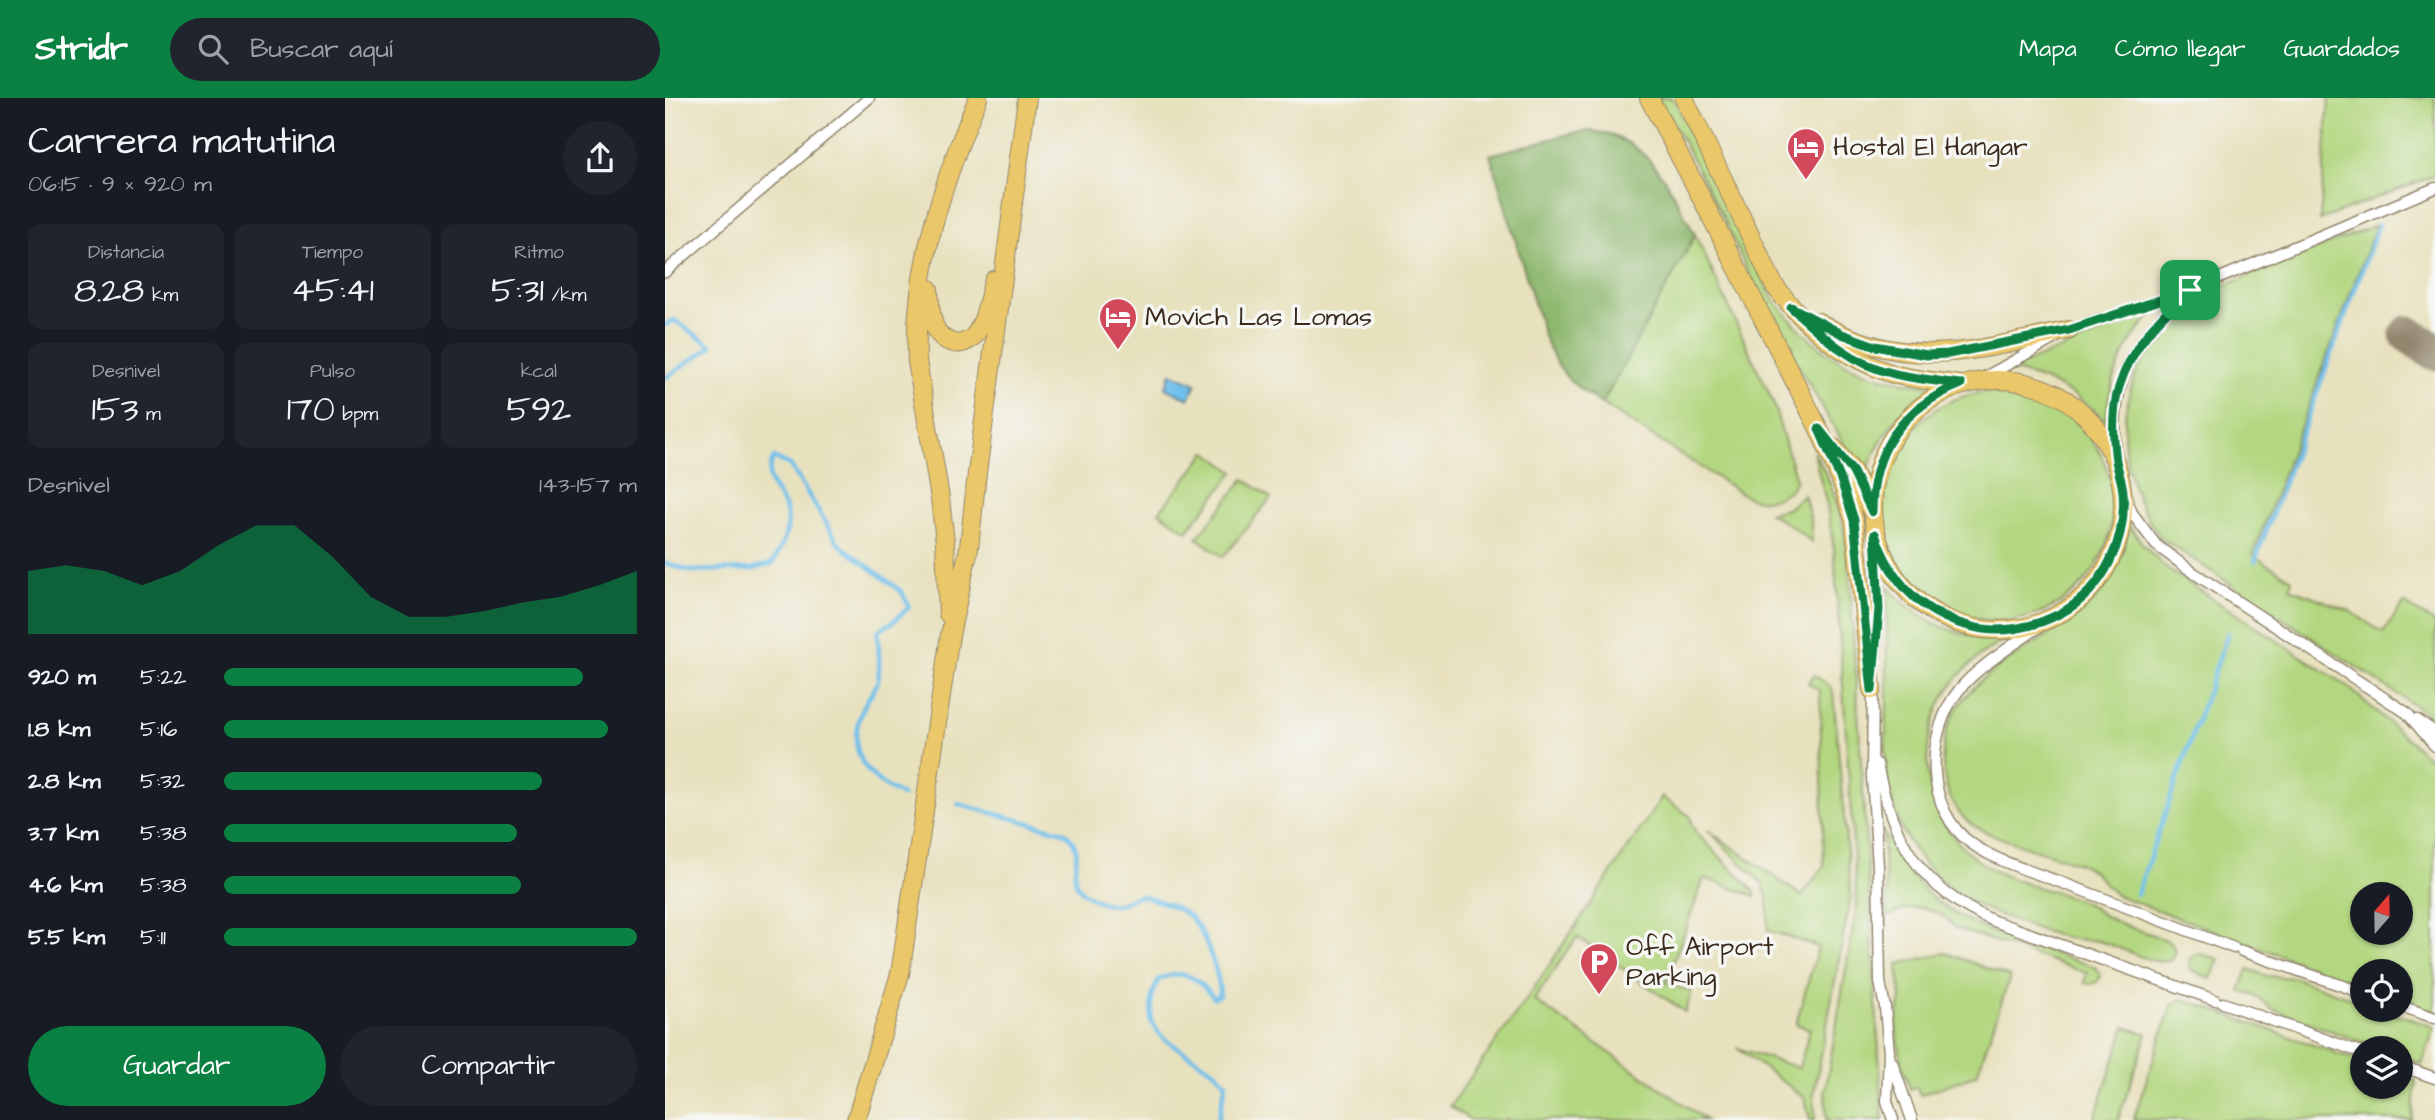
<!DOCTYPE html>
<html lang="es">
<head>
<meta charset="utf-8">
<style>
  :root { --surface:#171b24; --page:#20242c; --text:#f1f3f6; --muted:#9ea1a6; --accent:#0b8043 }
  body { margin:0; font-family:"Architects Daughter",sans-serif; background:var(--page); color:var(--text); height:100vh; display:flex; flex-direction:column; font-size:26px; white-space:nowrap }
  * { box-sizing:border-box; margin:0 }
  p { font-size:23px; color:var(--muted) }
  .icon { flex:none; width:38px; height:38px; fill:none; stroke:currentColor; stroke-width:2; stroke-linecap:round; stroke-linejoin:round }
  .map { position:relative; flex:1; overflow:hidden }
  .side { display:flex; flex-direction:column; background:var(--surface); width:665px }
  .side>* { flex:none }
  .needle { width:46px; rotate:20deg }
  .buttons { position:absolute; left:1685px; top:784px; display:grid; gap:14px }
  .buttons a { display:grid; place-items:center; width:63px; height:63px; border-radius:50%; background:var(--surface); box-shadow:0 2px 5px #0004; font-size:35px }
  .pin { position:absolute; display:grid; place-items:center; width:60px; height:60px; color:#fff; margin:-30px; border-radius:14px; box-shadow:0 4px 10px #0006 }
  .round { display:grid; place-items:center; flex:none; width:74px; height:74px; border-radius:37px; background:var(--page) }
  .head { display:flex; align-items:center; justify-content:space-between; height:119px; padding:0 28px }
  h1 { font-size:38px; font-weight:600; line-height:52px }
  .stats { display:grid; grid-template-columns:repeat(3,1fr); gap:10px; height:119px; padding:7px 28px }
  .stats div { display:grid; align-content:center; border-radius:14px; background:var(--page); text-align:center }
  .stats b { font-size:35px; font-weight:600 }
  .stats small { font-size:19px; font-weight:400 }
  .stats p { font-size:19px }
  .chart { height:196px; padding:14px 28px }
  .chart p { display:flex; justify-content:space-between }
  .chart svg { width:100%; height:126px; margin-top:7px; fill:var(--accent); opacity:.7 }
  .button { display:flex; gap:14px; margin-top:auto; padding:14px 28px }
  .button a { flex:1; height:80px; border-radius:42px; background:var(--accent); color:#fff; font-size:28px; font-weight:600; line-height:80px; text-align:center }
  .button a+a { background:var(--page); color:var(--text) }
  ul { padding:0 28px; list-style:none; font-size:23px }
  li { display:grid; grid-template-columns:112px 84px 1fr; align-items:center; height:52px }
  li i { height:18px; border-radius:9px; background:var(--accent) }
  header { display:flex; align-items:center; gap:42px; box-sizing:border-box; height:98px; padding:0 35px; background:var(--accent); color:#fff }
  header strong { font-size:33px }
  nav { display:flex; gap:38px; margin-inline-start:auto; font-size:24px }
  .search { width:490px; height:63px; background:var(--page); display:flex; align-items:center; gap:18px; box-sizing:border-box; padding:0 24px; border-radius:38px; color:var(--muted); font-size:26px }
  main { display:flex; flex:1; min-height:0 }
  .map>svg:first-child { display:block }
  .green { fill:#b3d780; stroke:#77804f; stroke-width:2; fill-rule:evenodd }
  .forest { fill:#8eb86e; stroke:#647146; stroke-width:2 }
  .water { fill:#70c0eb; stroke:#567584; stroke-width:2 }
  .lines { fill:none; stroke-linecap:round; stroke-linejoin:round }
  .stream { stroke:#70c0eb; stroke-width:4.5 }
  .taxiway { stroke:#92866e; stroke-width:37 }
  .minor-casing { stroke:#92866e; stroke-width:13 }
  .primary-casing { stroke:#92866e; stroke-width:20 }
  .minor { stroke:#fff; stroke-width:10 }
  .primary { stroke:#eac769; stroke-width:18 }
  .route-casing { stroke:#fff; stroke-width:14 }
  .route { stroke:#0b8043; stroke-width:9 }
  .labels { text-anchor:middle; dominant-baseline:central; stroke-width:7; stroke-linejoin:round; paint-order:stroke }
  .poi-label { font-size:26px; fill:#3b2a1e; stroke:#f6f6f2; text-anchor:start }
</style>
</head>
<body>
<header>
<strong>Stridr</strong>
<div class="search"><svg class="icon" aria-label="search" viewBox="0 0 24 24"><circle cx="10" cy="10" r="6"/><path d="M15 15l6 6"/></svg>Buscar aquí</div>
<nav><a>Mapa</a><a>Cómo llegar</a><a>Guardados</a></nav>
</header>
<main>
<section class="side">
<div class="head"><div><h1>Carrera matutina</h1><p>06:15 · 9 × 920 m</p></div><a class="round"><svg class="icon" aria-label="share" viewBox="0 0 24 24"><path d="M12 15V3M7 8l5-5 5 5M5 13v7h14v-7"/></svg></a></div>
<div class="stats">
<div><p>Distancia</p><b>8.28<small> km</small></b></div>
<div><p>Tiempo</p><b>45:41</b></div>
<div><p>Ritmo</p><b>5:31<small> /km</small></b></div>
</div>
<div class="stats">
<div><p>Desnivel</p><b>153<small> m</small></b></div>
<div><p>Pulso</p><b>170<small> bpm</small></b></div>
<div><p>kcal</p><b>592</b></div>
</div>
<div class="chart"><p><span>Desnivel</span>143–157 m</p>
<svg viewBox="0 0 160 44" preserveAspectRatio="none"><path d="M0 44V22L10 20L20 22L30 27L40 22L50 13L60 6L70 6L80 17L90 31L100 38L110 38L120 36L130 33L140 31L150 27L160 22V44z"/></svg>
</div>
<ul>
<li><b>920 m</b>5:22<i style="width:87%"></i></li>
<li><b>1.8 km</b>5:16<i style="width:93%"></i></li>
<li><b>2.8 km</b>5:32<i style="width:77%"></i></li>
<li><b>3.7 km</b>5:38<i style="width:71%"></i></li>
<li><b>4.6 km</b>5:38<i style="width:72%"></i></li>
<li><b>5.5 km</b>5:11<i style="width:100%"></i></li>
</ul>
<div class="button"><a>Guardar</a><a>Compartir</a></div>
</section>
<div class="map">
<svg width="1770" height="1022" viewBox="0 0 1770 1022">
  <rect width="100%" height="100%" fill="#f6f6f2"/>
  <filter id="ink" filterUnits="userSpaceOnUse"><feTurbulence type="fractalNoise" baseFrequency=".0143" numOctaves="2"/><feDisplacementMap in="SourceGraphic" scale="14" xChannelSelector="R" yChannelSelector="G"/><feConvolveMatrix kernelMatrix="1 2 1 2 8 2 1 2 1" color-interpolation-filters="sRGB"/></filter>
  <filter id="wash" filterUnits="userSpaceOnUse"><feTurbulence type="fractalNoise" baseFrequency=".00686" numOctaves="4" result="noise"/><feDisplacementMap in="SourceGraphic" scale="28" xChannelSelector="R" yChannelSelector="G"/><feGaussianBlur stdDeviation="1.57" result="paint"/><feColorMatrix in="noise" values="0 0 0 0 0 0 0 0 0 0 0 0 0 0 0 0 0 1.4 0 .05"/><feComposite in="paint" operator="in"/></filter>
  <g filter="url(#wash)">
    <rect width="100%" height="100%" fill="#e8e1be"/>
    <!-- green -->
    <g class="green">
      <path d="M 992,0 L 1008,0 L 1107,199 C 1133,233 1162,261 1204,276 C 1225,283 1251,285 1273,289 C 1235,309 1211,340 1200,382 L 1096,204 L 1061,125 L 1018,43 Z"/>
      <path d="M 1664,0 L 1770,0 L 1770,77 L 1655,122 Z"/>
      <path d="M 1711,127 L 1588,457 L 1627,481 L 1625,490 L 1685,513 L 1718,535 L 1739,505 L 1770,525 L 1770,621 L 1496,440 C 1430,352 1455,239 1554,190 Z"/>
      <path d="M 1030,137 L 1108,304 L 1131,382 C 1124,400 1101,405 1084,400 L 937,306 Z"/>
      <path d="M 1489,214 C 1459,245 1444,280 1441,323 C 1413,295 1382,279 1343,272 Z"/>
      <circle cx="1333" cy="408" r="115"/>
      <path d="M 1148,352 C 1171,390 1178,422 1184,466 L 1218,1022 L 1162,1022 L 1160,993 L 1192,807 L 1169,451 L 1162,407 Z"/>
      <path d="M 542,354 L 569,374 L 522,433 L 494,414 Z"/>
      <path d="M 579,381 L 606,400 L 558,459 L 532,440 Z"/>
      <path d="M 1139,397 L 1146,423 L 1147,444 L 1125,427 L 1104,415 L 1122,411 Z"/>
      <path d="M 1464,427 L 1479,448 L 1502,471 L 1682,588 L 1770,665 L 1770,914 L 1736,902 L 1736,873 L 1698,873 L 1697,887 L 1451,797 C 1441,788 1431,774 1420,768 C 1414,764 1406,763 1400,761 C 1375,752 1313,737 1298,719 C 1284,703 1279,686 1278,666 C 1273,576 1378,554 1429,502 C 1449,482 1459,454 1464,427 ZM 1698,796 L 1736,796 L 1736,835 L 1698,835 Z"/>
      <path d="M 1222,488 C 1254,525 1295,542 1344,540 C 1305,559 1274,592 1265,636 C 1254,692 1281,749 1332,774 C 1359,788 1391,793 1418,804 C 1429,809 1436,817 1446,821 C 1465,831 1486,835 1506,844 L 1510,852 L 1506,862 C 1488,871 1448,842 1425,842 C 1397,842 1370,830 1343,820 C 1283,800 1235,755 1224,690 C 1218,662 1221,633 1222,605 C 1222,566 1222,527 1222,488 Z"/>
      <path d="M 1149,577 L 1165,588 L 1168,594 L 1186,797 L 1149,995 L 1150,1022 L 1145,1022 L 1140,1000 L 1072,950 L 1134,970 L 1145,931 L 1131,926 L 1153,849 L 1103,832 L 1103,803 L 1098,786 L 1043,732 L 1137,798 L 1159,768 L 1155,593 L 1143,585 Z"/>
      <path d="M 997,699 L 1026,719 L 1026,726 L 1032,736 L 1090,794 L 1090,798 L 1039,780 L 1001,885 L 1027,894 L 1020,914 L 912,839 L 869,902 L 1041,1022 L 805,1022 L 785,1008 L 863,899 Z"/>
      <path d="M 1217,732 C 1231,757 1246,781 1268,800 C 1309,835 1379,851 1430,869 L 1435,875 L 1435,880 C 1430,887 1426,887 1419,885 L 1422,875 L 1290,830 C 1272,807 1247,804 1223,819 Z"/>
      <path d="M 1281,855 L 1345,879 L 1312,976 L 1255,997 L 1251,989 L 1245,991 L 1237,967 L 1231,929 L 1236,900 L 1233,866 Z"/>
      <path d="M 1532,855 L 1554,861 L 1546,881 L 1525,871 L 1524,862 Z"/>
      <path d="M 1583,871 L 1602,878 L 1630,880 L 1697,904 L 1698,912 L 1720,912 L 1770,929 L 1757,966 L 1736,958 L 1736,950 L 1713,950 L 1606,911 L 1593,899 L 1575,893 Z"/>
      <path d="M 1517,901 L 1697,964 L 1698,989 L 1736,989 L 1736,978 L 1751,983 L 1747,1022 L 1468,1022 L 1507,907 Z"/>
      <path d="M 1460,929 L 1482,936 L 1453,1022 L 1429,1022 Z"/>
    </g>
    <!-- forest -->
    <path class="forest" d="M 926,33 C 985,39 1005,90 1030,137 L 937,306 C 904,286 893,274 879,238 L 825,57 L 908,35 Z"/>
    <!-- water -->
    <path class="water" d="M 506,275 L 531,286 L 524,301 L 500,290 Z"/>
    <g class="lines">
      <!-- stream -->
      <g class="stream">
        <path d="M 0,227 L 9,222 L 47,248 L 0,280"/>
        <path d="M 1590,463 L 1714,126"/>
        <path d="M 0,465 L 26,473 L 88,471 L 108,465 C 115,451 125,433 122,417 C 118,394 94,387 109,360 L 125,367 L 174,446 L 237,494 L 244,509 L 228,524 L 213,533 C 213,548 216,567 213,582 C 211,591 204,598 200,606 C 179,649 197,679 238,698"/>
        <path d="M 293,706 L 399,734 C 426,756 399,774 415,791 C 423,800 443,809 454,806 C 461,804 467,799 474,798 C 479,798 485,800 490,802 C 501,805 515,811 524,818 C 539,832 555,877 555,897 L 549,900 C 530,879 522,870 494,881 L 487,897 L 486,924 L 499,941 L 551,974 L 561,985 L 553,1022"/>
        <path d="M 1472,796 L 1563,535"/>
      </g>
      <!-- taxiway -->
      <path class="taxiway" d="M 1743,236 L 1770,254"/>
    </g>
  </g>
  <g filter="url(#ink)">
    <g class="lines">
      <defs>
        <g id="minor">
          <path d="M 0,174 L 204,0"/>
          <path d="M 1313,283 L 1404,232 L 1526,192 L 1770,90"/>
          <path d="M 1452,366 C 1443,288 1463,247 1521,196"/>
          <path d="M 1458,391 L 1467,415 L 1491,447 L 1529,475 L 1742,615 L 1770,648"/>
          <path d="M 1386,520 C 1360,540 1312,568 1294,592 C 1260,635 1259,712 1307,746 C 1333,764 1365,773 1395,784 C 1453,806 1511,828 1569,850"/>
          <path d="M 1210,558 L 1214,511 L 1210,436"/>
          <path d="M 1208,588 L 1207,678 L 1213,768 L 1215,884 L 1220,909 L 1224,955 L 1222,1003 L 1228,1022"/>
          <path d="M 1752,622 L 1770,634"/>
          <path d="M 1212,666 C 1227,742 1255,791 1329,823 L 1550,902"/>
          <path d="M 1577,853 L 1698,895"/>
          <path d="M 1558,905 L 1698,955"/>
          <path d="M 1736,908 L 1770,920"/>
          <path d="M 1227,964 L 1247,1022"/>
          <path d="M 1736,968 L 1770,980"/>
        </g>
        <g id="primary">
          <path d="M 984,0 L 1032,91 L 1154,331 L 1176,382 L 1189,422 L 1207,592"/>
          <path d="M 1019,0 L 1109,187 C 1139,227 1177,259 1225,275 C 1247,282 1273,283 1296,287"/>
          <path d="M 264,191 C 265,211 265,240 289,245 C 296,247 304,243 309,238 C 321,224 323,199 329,182"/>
          <path d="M 1153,224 C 1240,275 1313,252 1404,232"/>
          <circle cx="1333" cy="407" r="125"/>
          <path d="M 1169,350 L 1188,374 L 1205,410"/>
          <path d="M 283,516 L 280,444 L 275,400 L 252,263 C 248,171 278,84 313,0"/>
          <path d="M 191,1022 L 235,876 L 285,537 L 304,450 L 312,375 L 362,0"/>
        </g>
      </defs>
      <!-- minor casing -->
      <use href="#minor" class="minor-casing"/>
      <!-- primary casing -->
      <use href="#primary" class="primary-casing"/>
      <!-- minor -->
      <use href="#minor" class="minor"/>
      <!-- primary -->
      <use href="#primary" class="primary"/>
    </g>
  </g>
  <g class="lines" filter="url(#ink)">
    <defs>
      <path id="route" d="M 1525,192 C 1494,220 1467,247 1454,289 C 1447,311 1448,340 1451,363 C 1453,373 1457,383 1458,394 C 1462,442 1439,492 1396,515 C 1368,530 1335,537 1304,528 C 1256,516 1225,482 1210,436 L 1214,511 L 1207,592 L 1189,422 L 1176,382 L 1154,331 L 1188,374 L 1207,414 C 1207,351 1237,310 1296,286 C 1274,283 1252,281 1230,276 C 1188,267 1156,237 1126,209 L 1177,236 L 1210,248 L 1262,257 L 1283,256 L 1404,232 Z"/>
    </defs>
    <!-- route casing -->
    <use href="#route" class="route-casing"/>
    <!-- route -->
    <use href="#route" class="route"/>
  </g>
  <!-- icons -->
  <defs>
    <symbol id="hotel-pin" viewBox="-11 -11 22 30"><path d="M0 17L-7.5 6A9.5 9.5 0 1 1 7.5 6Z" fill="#d1495b" stroke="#f6f6f2"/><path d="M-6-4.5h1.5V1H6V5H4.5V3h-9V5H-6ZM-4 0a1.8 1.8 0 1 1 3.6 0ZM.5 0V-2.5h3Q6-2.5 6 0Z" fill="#fff"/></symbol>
    <symbol id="parking-pin" viewBox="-11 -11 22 30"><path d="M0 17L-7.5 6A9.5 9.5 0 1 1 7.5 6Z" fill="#d1495b" stroke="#f6f6f2"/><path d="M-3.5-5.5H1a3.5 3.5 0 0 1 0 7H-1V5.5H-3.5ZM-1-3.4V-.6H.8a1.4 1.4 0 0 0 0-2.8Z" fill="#fff"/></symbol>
  </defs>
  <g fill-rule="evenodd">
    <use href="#hotel-pin" x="1119" y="27" width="44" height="60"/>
    <use href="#hotel-pin" x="431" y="197" width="44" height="60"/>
    <use href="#parking-pin" x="912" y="842" width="44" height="60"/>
  </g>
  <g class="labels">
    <!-- poi labels -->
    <g class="poi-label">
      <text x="1168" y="49">Hostal El Hangar</text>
      <text x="480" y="219">Movich Las Lomas</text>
      <text x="961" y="849">Off Airport<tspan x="961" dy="30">Parking</tspan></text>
    </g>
  </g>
</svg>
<div class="buttons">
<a><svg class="needle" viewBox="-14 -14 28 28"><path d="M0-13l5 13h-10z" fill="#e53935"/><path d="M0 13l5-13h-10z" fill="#9ea1a6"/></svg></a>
<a><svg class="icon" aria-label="locate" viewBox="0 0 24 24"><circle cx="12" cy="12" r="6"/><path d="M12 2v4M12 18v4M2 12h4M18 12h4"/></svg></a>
<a><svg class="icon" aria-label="layers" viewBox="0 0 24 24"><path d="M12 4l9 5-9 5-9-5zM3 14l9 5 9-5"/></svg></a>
</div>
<div class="pin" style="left:1525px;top:192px;background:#1e9e55"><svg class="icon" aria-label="arrive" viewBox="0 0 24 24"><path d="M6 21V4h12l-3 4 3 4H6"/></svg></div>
</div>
</main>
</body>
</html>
